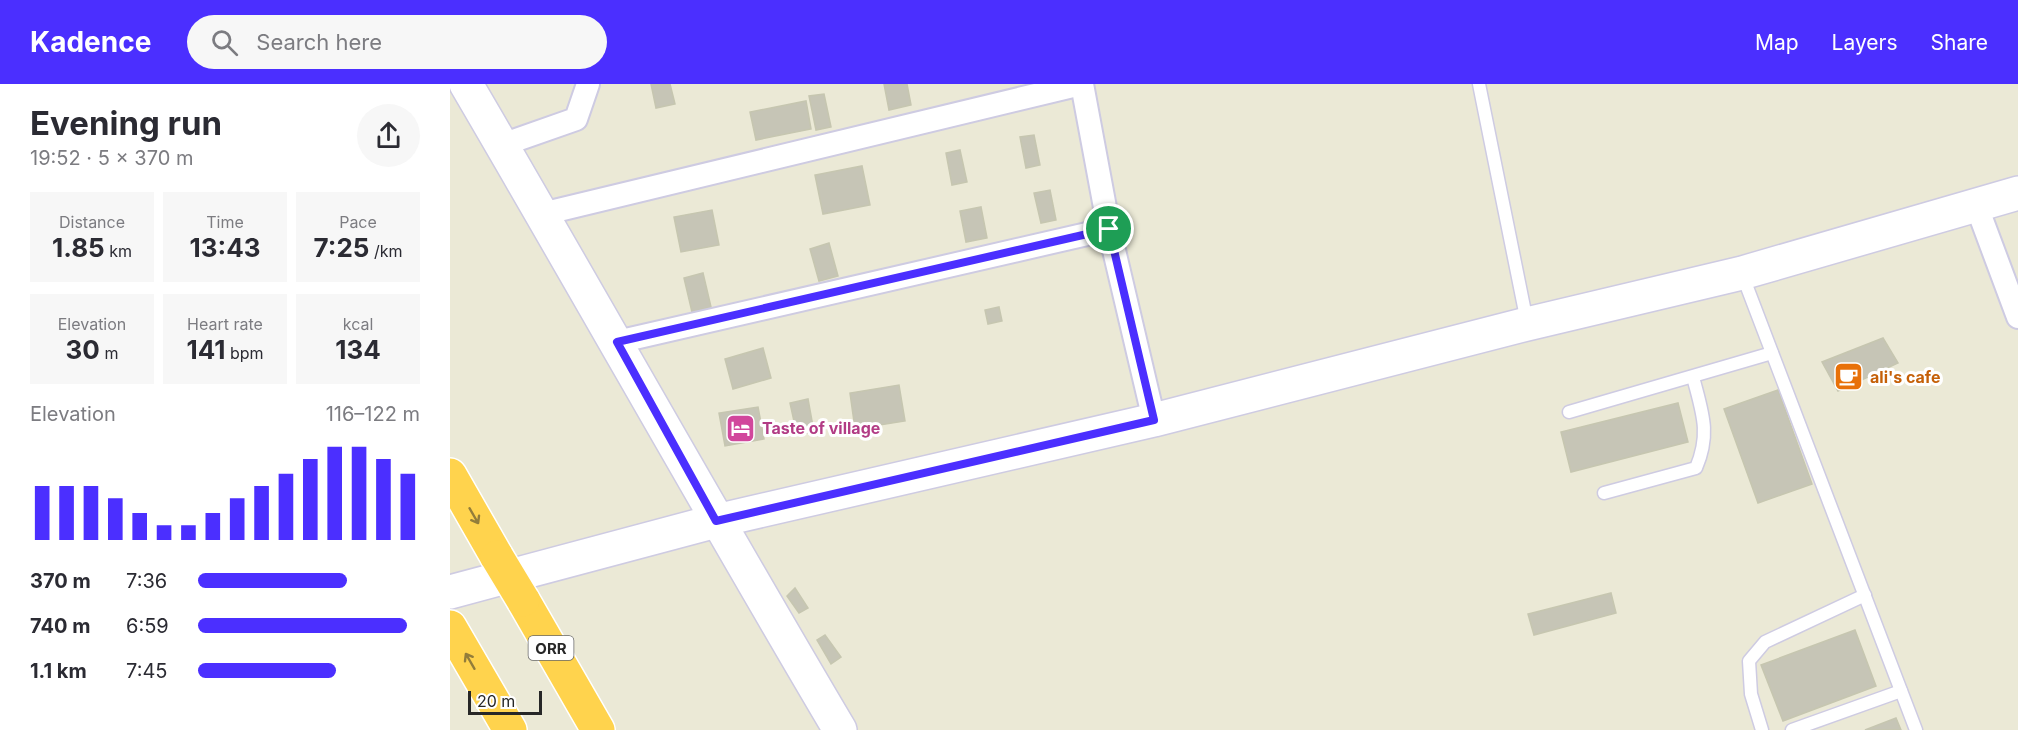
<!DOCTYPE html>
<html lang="en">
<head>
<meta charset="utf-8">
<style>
  :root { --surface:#fff; --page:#f7f7f7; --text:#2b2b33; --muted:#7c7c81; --accent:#4b2fff }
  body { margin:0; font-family:Inter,sans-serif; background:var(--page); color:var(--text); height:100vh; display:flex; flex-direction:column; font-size:22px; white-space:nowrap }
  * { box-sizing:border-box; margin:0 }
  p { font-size:20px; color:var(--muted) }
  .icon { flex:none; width:33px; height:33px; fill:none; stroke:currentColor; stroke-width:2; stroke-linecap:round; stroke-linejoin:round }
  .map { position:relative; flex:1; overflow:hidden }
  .sheet { display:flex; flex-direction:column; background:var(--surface); width:450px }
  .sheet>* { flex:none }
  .scale { position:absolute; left:18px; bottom:15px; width:74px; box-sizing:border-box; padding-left:6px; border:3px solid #272727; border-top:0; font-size:16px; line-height:21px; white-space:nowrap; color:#272727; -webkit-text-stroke:4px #fff; paint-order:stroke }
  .pin { position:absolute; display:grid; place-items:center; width:51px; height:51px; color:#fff; margin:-26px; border:3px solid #fff; border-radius:50%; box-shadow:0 2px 6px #0007 }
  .round { display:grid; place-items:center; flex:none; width:63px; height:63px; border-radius:32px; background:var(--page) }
  .head { display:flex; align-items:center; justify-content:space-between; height:102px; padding:0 30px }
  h1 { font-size:33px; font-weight:700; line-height:45px }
  .figures { display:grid; grid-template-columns:repeat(3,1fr); gap:9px; height:102px; padding:6px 30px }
  .figures div { display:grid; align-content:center; border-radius:0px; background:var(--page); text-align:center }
  .figures b { font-size:26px; font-weight:700 }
  .figures small { font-size:16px; font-weight:400 }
  .figures p { font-size:16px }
  .chart { height:168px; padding:12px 30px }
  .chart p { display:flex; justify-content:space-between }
  .chart svg { width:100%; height:108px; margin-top:6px; stroke:var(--accent); stroke-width:6 }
  ul { padding:0 30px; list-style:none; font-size:20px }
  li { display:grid; grid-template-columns:96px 72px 1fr; align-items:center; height:45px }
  li i { height:15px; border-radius:8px; background:var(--accent) }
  header { display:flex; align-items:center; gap:36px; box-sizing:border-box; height:84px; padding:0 30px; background:var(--accent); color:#fff }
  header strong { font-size:28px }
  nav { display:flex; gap:33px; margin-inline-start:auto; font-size:21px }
  .search { width:420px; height:54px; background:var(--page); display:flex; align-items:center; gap:15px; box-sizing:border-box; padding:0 21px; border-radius:33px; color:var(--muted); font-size:22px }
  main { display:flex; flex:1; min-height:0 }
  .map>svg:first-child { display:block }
  .building { fill:#c6c5b6; stroke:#c6c6b0; stroke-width:1.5 }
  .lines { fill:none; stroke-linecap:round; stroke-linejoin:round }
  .lane-casing { stroke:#cecbe2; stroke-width:15 }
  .street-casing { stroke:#cecbe2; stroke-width:26 }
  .secondary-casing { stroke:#cecbe2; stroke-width:36 }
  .highway-casing { stroke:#fff; stroke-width:36 }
  .lane { stroke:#fff; stroke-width:12 }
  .street { stroke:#fff; stroke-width:22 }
  .secondary { stroke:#fff; stroke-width:33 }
  .highway { stroke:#ffd34d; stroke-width:33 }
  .highway-bridge-casing { stroke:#fff; stroke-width:36; stroke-linecap:butt }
  .highway-bridge { stroke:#ffd34d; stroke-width:33 }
  .oneway { stroke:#937d3a }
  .route-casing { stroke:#fff; stroke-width:12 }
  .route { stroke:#4b2fff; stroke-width:8 }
  .labels { text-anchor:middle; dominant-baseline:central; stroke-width:6; stroke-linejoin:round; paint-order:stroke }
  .shield { fill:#fff; stroke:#686868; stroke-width:1.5 }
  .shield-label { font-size:15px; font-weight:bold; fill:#272727 }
  .food-label { font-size:16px; font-weight:bold; fill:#c56008; stroke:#fff; text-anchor:start }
  .hotel-label { font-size:16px; font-weight:bold; fill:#b23c85; stroke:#fff; text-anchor:start }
</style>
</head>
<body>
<header>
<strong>Kadence</strong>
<div class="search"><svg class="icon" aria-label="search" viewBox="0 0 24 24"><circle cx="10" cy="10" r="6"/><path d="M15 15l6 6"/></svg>Search here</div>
<nav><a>Map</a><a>Layers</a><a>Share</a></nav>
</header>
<main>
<section class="sheet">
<div class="head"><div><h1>Evening run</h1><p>19:52 · 5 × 370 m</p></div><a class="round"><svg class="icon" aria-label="share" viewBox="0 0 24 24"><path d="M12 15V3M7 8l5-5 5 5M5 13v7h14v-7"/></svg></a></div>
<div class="figures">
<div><p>Distance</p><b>1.85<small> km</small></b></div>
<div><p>Time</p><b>13:43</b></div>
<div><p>Pace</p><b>7:25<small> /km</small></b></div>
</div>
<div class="figures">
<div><p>Elevation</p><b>30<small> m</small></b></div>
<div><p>Heart rate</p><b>141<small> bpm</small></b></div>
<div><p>kcal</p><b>134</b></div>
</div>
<div class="chart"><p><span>Elevation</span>116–122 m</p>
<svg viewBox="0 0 160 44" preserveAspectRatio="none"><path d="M5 44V22M15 44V22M25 44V22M35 44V27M45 44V33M55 44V38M65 44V38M75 44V33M85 44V27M95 44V22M105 44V17M115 44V11M125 44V6M135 44V6M145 44V11M155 44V17"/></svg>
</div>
<ul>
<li><b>370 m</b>7:36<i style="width:67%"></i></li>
<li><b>740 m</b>6:59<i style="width:94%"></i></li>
<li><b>1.1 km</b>7:45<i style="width:62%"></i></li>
</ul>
</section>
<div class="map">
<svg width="1568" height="646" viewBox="0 0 1568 646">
  <rect width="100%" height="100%" fill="#ebe9d6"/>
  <!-- building -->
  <g class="building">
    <path d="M 201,0 L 220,0 L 225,20 L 206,24 Z"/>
    <path d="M 434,0 L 457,0 L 461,21 L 439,26 Z"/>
    <path d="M 374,10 L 381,43 L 366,46 L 359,12 Z"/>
    <path d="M 356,17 L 361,45 L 306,56 L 300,28 Z"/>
    <path d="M 584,51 L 590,81 L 576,84 L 570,53 Z"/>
    <path d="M 510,66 L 517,98 L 502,101 L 496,69 Z"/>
    <path d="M 412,82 L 420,121 L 373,130 L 365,91 Z"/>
    <path d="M 600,106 L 606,136 L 591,139 L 584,109 Z"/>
    <path d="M 531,123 L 537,154 L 516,158 L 510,127 Z"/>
    <path d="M 262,126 L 269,161 L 231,168 L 224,133 Z"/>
    <path d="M 379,159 L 388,192 L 369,197 L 360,165 Z"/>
    <path d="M 253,189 L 261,223 L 242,228 L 234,194 Z"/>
    <path d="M 549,223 L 552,237 L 538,240 L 535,226 Z"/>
    <path d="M 1433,254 L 1448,279 L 1388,307 L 1372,278 Z"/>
    <path d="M 313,264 L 321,294 L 283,305 L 275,275 Z"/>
    <path d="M 449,301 L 455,337 L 405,345 L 400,309 Z"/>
    <path d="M 1328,306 L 1362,400 L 1308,419 L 1274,325 Z"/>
    <path d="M 358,315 L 364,348 L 347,351 L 340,319 Z"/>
    <path d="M 1228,319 L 1238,358 L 1121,388 L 1111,348 Z"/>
    <path d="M 308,323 L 314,355 L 275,362 L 269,329 Z"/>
    <path d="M 345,504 L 358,524 L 349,529 L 337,512 Z"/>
    <path d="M 1161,509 L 1166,529 L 1084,551 L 1078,530 Z"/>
    <path d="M 1405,546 L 1426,602 L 1333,637 L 1311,581 Z"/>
    <path d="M 375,551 L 391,573 L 381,580 L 367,556 Z"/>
    <path d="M 1446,634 L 1451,646 L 1415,646 Z"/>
  </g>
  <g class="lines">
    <defs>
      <g id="lane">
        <path d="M 1029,0 L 1077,238"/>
        <path d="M 1292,190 L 1466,646"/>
        <path d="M 1119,328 L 1322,269"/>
        <path d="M 1154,409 L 1246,384 C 1261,349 1252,328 1243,293"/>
        <path d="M 1312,646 L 1301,610 L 1299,577 L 1315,558 L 1415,511"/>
        <path d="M 1342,646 L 1451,607"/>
      </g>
      <g id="street">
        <path d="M 632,0 L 659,145 L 704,336"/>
        <path d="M 52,61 L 126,35 L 138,0"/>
        <path d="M 1527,123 L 1568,233"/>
        <path d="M 92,130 L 631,0"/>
        <path d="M 167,258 L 659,145"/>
      </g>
      <g id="secondary">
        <path d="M 16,0 C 142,215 263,432 390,646"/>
        <path d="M 0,508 L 266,437 L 704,336 L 1077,240 L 1292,189 L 1568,109"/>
      </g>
      <g id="highway">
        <path d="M 0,391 L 47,473"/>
        <path d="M 73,516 L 148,646"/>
        <path d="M 0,543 L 60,646"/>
      </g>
    </defs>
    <!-- lane casing -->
    <use href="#lane" class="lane-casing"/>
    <!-- street casing -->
    <use href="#street" class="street-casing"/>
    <!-- secondary casing -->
    <use href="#secondary" class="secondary-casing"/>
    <!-- highway casing -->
    <use href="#highway" class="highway-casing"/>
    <!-- lane -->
    <use href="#lane" class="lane"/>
    <!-- street -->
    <use href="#street" class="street"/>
    <!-- secondary -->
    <use href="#secondary" class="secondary"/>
    <!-- highway -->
    <use href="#highway" class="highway"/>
    <defs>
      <path id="highway-bridge" d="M 47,473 L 73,516"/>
    </defs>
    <!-- highway-bridge casing -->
    <use href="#highway-bridge" class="highway-bridge-casing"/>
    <!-- highway-bridge -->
    <use href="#highway-bridge" class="highway-bridge"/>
  </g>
  <!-- one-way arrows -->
  <defs><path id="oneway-shaft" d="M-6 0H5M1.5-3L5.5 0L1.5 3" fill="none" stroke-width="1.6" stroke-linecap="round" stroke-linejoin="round" transform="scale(1.5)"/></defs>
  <g class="oneway">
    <use href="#oneway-shaft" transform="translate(24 432) rotate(60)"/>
    <use href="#oneway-shaft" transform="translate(20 577) rotate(-120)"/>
  </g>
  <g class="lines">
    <defs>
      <path id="route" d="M 659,145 L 704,336 L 266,437 L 167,258 Z"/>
    </defs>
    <!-- route casing -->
    <use href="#route" class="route-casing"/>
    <!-- route -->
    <use href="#route" class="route"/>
  </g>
  <!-- icons -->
  <defs>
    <symbol id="cafe-square" viewBox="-11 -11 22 22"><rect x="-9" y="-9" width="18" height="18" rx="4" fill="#e8710a" stroke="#fff"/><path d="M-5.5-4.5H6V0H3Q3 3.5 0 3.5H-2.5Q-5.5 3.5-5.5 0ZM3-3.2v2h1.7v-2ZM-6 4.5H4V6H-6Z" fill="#fff"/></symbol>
    <symbol id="hotel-square" viewBox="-11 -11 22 22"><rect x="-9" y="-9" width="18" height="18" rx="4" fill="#d1479c" stroke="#fff"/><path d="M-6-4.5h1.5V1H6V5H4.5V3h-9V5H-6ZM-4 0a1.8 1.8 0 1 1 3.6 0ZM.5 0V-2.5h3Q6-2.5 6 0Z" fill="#fff"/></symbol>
  </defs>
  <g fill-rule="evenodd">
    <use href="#cafe-square" x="1382" y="276" width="33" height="33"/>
    <use href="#hotel-square" x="274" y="328" width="33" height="33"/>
  </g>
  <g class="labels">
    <!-- shield labels -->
    <rect class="shield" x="78.5" y="552" width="45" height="24" rx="4.5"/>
    <g class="shield-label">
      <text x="101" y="564">ORR</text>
    </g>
    <!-- food labels -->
    <g class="food-label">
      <text x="1420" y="293">ali's cafe</text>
    </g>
    <!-- hotel labels -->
    <g class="hotel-label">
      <text x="312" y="344">Taste of village</text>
    </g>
  </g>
</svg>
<div class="scale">20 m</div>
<div class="pin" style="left:659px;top:145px;background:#1e9e55"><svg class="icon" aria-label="arrive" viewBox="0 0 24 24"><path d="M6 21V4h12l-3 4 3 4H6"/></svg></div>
</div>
</main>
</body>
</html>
